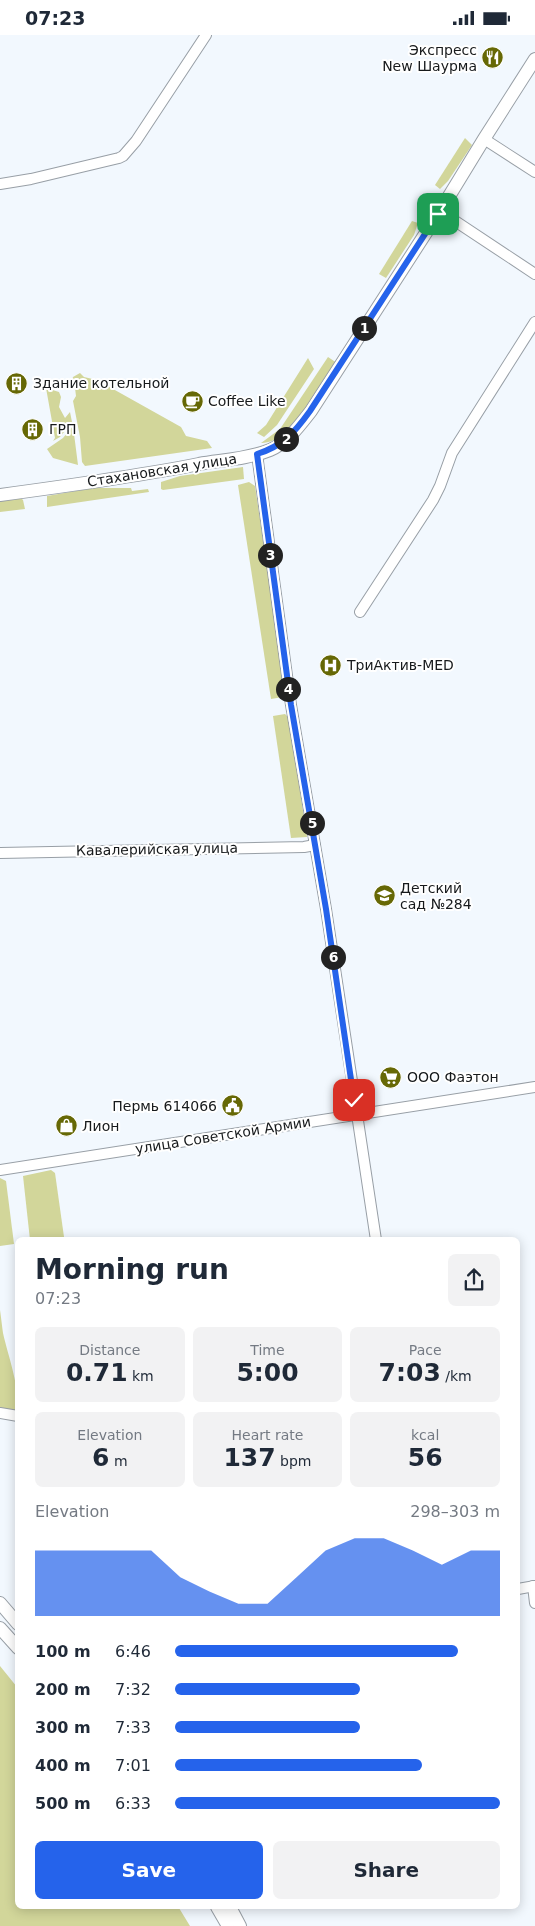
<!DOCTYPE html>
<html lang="en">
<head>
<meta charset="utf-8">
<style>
  :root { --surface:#fff; --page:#f2f2f3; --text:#1f2937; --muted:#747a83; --accent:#2563eb }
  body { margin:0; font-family:"DejaVu Sans",sans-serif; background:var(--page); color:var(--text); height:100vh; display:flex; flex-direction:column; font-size:19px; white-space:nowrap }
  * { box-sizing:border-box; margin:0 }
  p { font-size:16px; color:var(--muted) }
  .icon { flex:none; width:28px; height:28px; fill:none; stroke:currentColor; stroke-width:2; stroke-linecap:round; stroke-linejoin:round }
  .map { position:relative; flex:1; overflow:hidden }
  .panel { position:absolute; left:15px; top:1202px; width:505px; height:672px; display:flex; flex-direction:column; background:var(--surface); border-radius:8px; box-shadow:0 2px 12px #0003 }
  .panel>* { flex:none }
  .pin { position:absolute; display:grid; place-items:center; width:42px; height:42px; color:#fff; margin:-21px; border-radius:10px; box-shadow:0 2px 8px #0006 }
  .km { position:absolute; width:25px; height:25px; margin:-12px; border-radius:50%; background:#222; color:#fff; font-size:14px; line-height:25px; text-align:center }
  .round { display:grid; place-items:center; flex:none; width:52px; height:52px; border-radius:8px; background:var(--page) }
  .headline { display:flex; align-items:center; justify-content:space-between; height:85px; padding:0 20px }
  h1 { font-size:28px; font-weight:800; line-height:38px }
  .stats { display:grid; grid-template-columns:repeat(3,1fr); gap:8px; height:85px; padding:5px 20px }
  .stats div { display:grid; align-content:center; border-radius:8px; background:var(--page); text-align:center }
  .stats b { font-size:25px; font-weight:800 }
  .stats small { font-size:14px; font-weight:400 }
  .stats p { font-size:14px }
  .chart { height:140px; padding:10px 20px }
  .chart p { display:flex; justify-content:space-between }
  .chart svg { width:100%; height:90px; margin-top:5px; fill:var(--accent); opacity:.7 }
  .button { display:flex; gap:10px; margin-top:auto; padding:10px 20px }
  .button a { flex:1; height:58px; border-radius:8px; background:var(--accent); color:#fff; font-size:20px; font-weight:800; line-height:58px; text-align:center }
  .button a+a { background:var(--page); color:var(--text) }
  ul { padding:0 20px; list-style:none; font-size:16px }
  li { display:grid; grid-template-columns:80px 60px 1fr; align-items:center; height:38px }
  li i { height:12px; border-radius:6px; background:var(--accent) }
  .status { display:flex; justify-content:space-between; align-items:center; height:35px; padding:0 25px; background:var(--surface); direction:ltr }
  .status svg { height:14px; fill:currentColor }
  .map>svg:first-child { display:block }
  .green { fill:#d2d69a }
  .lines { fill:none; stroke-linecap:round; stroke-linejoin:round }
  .minor-casing { stroke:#989fa6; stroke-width:12 }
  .major-casing { stroke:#989fa6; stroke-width:14 }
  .minor { stroke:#fff; stroke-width:10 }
  .major { stroke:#fff; stroke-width:12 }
  .route-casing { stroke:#fff; stroke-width:10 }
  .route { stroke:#2563eb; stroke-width:6 }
  .labels { text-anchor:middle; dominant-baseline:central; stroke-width:4; stroke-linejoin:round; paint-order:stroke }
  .poi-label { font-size:14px; fill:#171a1c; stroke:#fff; text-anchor:start }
  .street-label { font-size:14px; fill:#171a1c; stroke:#fff }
</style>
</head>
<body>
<div class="status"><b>07:23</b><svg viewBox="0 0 49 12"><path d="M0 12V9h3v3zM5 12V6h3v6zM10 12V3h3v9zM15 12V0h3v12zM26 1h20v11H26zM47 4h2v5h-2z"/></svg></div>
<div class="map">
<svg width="535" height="1891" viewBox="0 0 535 1891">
  <rect width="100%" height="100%" fill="#f2f8fe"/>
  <!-- green -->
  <g class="green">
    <path d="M 465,103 L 472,110 L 448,146 L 440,154 L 435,150 Z"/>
    <path d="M 412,186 L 418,188 L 414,200 L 386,243 L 379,239 Z"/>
    <path d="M 328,322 L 337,328 C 321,351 292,409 261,408 L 280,394 Z"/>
    <path d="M 308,323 L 314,334 L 277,390 L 264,402 L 257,398 L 266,390 Z"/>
    <path d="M 80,338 L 84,342 L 97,345 L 181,392 L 186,401 L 207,406 L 212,413 L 85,431 L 82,427 L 80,402 L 73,366 L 76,361 L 75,353 L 71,349 L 73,342 Z"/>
    <path d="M 46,353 L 59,357 L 61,362 L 59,372 L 65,383 L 70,377 L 72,387 L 60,402 L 53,406 L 55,403 Z"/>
    <path d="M 73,391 L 78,430 L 53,423 L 47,414 L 63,403 Z"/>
    <path d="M 243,432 L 244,444 L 163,455 L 161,454 L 161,447 L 180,441 Z"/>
    <path d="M 249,447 L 255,451 L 286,658 L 283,662 L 271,664 L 238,450 Z"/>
    <path d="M 93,453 L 131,453 L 132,456 L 148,454 L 149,457 L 47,472 L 47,461 Z"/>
    <path d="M 21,463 L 23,465 L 25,474 L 0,477 L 0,465 Z"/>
    <path d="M 285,679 L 289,683 L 307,802 L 291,803 L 273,681 Z"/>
    <path d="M 51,1135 L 55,1138 L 64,1202 L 30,1205 L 23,1141 Z"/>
    <path d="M 0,1143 L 6,1146 L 14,1209 L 0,1211 Z"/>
    <path d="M 0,1275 C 1,1282 2,1291 3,1298 C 8,1321 21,1355 17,1377 L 0,1375 Z"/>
    <path d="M 0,1631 L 17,1652 L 18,1872 L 179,1873 L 190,1891 L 0,1891 Z"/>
  </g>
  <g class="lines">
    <defs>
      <g id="minor">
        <path d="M 484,104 L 535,137"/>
        <path d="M 0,149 L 31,144 L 119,123 L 123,121 L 136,106 L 206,0"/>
        <path d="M 440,176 L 535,239"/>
        <path d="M 257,419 L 291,670 L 326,874 L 376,1205"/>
        <path d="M 360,577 L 433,465 L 440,451 L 452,418 L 535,287"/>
        <path d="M 0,818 L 304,812 L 315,810"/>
        <path d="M 0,1135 L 535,1052"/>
        <path d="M 0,1378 L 18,1381"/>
        <path d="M 533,1551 L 535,1568"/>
        <path d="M 518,1554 L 535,1551"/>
      </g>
      <g id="major">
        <path d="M 0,460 C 67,451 133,442 199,429 C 222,425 248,424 270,415 C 287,408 300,390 311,376 L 440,176 L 484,104 L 535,24"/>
        <path d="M 0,1568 L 18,1589"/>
        <path d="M 0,1593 L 18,1613"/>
        <path d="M 217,1872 L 228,1891"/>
        <path d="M 230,1872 L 240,1891"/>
      </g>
    </defs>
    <!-- minor casing -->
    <use href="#minor" class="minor-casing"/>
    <!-- major casing -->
    <use href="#major" class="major-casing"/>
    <!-- minor -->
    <use href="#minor" class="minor"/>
    <!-- major -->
    <use href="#major" class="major"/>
  </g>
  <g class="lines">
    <defs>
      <path id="route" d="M 354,1065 L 326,874 L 291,670 L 257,419 C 283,411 295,397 310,376 L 438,179"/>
    </defs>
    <!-- route casing -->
    <use href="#route" class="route-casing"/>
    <!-- route -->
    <use href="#route" class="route"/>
  </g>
  <!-- icons -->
  <defs>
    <symbol id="restaurant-disc" viewBox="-11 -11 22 22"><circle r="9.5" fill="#666805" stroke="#fff"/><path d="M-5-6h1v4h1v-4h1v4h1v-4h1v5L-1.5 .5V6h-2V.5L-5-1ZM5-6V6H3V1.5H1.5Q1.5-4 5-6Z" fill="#fff"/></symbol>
    <symbol id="building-disc" viewBox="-11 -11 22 22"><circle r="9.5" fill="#666805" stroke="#fff"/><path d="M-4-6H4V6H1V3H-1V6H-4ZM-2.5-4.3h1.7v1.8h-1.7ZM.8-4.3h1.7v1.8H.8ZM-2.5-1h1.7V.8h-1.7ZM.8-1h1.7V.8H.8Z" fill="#fff"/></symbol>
    <symbol id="cafe-disc" viewBox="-11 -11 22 22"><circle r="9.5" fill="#666805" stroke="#fff"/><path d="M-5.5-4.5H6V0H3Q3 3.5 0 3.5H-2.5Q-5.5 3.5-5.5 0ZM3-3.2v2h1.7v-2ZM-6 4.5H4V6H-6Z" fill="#fff"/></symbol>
    <symbol id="hospital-disc" viewBox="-11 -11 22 22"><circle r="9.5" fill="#666805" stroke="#fff"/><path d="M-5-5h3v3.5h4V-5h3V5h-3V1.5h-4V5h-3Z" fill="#fff"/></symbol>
    <symbol id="school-disc" viewBox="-11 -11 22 22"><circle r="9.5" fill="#666805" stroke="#fff"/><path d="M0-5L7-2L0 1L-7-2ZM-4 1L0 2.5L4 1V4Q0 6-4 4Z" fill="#fff"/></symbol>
    <symbol id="supermarket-disc" viewBox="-11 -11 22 22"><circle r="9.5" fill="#666805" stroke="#fff"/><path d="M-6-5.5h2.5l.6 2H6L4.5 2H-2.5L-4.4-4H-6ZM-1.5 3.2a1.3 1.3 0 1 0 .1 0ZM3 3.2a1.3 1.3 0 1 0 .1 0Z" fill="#fff"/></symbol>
    <symbol id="civic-disc" viewBox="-11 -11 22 22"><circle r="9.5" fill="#666805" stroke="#fff"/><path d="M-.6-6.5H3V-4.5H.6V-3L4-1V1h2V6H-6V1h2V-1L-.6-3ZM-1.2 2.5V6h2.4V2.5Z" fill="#fff"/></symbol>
    <symbol id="shop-disc" viewBox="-11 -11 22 22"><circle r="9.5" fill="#666805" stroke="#fff"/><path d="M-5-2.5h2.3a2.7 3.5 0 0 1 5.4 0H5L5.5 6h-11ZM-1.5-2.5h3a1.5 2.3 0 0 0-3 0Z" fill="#fff"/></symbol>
  </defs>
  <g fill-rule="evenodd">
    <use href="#restaurant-disc" x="480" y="10" width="25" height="25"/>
    <use href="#building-disc" x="4" y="336" width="25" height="25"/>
    <use href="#cafe-disc" x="180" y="354" width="25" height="25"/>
    <use href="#building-disc" x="20" y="382" width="25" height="25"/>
    <use href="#hospital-disc" x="318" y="618" width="25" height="25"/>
    <use href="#school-disc" x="372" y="848" width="25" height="25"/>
    <use href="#supermarket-disc" x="378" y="1030" width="25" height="25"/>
    <use href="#civic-disc" x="220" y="1058" width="25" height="25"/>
    <use href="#shop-disc" x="54" y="1078" width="25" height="25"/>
  </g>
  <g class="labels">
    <!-- poi labels -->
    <g class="poi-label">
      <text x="477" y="15" text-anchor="end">Экспресс<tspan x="477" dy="16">New Шаурма</tspan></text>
      <text x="33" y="348">Здание котельной</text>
      <text x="208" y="366">Coffee Like</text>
      <text x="49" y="394">ГРП</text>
      <text x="347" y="630">ТриАктив-MED</text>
      <text x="400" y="853">Детский<tspan x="400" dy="16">сад №284</tspan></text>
      <text x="407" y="1042">ООО Фаэтон</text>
      <text x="217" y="1071" text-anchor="end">Пермь 614066</text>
      <text x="82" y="1091">Лион</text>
    </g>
    <!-- street labels -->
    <g class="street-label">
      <text transform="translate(162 435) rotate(-9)">Стахановская улица</text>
      <text transform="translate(157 814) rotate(-1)">Кавалерийская улица</text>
      <text transform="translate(223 1100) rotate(-9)">улица Советской Армии</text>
    </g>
  </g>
</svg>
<div class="pin" style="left:438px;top:179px;background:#1e9e55"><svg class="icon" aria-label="arrive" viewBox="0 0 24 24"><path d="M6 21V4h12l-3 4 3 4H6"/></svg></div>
<div class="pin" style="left:354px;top:1065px;background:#d93025"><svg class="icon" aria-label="check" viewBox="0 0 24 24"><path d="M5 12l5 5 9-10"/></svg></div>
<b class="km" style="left:364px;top:293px">1</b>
<b class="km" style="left:286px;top:404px">2</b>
<b class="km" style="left:270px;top:520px">3</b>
<b class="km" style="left:288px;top:654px">4</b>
<b class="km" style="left:312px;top:788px">5</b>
<b class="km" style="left:333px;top:922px">6</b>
<section class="panel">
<div class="headline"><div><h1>Morning run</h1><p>07:23</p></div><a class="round"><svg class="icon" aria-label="share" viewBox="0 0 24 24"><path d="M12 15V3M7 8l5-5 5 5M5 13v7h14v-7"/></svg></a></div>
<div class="stats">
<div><p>Distance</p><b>0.71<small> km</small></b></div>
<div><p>Time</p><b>5:00</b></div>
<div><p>Pace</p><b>7:03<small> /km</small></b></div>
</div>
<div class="stats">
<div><p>Elevation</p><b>6<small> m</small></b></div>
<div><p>Heart rate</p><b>137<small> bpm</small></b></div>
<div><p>kcal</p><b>56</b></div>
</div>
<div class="chart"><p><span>Elevation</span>298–303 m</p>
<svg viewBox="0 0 160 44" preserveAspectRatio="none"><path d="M0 44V12L10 12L20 12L30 12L40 12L50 25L60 32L70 38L80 38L90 25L100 12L110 6L120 6L130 12L140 19L150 12L160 12V44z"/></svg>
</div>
<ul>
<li><b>100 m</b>6:46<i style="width:87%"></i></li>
<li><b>200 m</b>7:32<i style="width:57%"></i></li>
<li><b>300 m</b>7:33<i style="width:57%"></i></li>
<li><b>400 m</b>7:01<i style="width:76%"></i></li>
<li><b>500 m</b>6:33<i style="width:100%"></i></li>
</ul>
<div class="button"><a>Save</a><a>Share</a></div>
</section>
</div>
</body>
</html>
